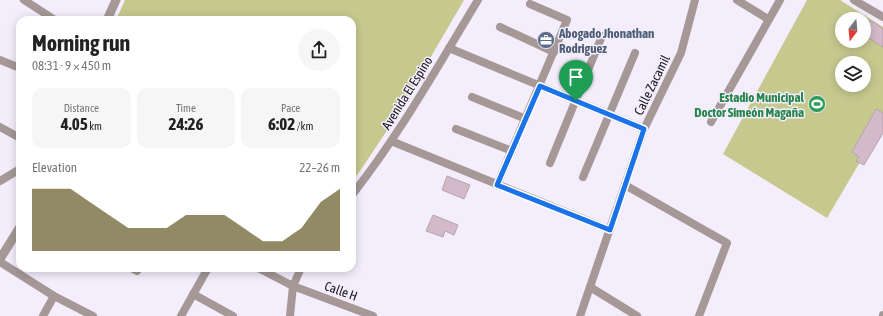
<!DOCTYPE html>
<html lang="en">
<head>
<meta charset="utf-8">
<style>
  :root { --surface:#fff; --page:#f6f6f6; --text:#222; --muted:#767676; --accent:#655925 }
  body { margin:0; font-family:"Asap Condensed",sans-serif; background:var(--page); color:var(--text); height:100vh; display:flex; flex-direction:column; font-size:15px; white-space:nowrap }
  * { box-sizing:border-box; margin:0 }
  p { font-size:13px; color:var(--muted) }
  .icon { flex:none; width:22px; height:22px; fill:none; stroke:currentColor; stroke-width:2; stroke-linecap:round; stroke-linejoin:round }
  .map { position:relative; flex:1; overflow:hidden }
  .drawer { position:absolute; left:16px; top:16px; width:340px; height:256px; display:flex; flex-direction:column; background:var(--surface); border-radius:12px; box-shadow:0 2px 10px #0003 }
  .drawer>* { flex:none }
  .needle { width:26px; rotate:196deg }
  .buttons { position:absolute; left:835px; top:12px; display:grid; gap:8px }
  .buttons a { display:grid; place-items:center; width:36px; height:36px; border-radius:50%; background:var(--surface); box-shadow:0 2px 10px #0003; font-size:20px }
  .pin { position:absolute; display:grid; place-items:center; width:34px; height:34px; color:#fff; margin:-41px -17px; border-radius:50% 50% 50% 0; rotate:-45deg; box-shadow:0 0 4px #0007 }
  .pin .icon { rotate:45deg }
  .round { display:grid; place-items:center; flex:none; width:42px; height:42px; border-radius:21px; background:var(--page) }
  .head { display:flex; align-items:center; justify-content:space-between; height:68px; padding:0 16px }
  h1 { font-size:22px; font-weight:700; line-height:30px }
  .stats { display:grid; grid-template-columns:repeat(3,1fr); gap:6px; height:68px; padding:4px 16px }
  .stats div { display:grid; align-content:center; border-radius:10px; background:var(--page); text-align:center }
  .stats b { font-size:17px; font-weight:700 }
  .stats small { font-size:11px; font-weight:400 }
  .stats p { font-size:11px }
  .chart { height:112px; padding:8px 16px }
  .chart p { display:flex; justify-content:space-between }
  .chart svg { width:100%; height:72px; margin-top:4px; fill:var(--accent); opacity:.7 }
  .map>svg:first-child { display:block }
  .green { fill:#c6c98e; fill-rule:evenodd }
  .building { fill:#d3bac8; stroke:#b9a1ae }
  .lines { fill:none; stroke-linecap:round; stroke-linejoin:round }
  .minor { stroke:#a59897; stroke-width:8 }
  .tertiary { stroke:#a59897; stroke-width:9 }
  .route-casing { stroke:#fff; stroke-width:8 }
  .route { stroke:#1a73e8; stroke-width:5 }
  .labels { text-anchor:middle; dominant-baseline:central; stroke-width:3; stroke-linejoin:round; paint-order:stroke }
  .service-label { font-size:13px; font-weight:bold; fill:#4e5e75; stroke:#f3edfc; text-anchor:start }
  .street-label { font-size:13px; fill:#19161e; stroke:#f3edfc }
  .leisure-label { font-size:13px; font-weight:bold; fill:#27864d; stroke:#f3edfc; text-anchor:end }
</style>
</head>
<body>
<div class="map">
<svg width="883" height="316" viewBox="0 0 883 316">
  <rect width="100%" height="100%" fill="#f3edfc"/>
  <!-- green -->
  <g class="green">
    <path d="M 125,0 L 464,0 L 394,120 L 360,171 L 352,181 L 352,20 L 116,20 Z"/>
    <path d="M 807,0 L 840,0 L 883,27 L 883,123 L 827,218 L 723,154 ZM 842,19 L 864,19 L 864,41 L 842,41 ZM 842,63 L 864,63 L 864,85 L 842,85 Z"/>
  </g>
  <!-- building -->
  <g class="building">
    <path d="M 864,20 L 873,22 L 883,29 L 883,47 L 864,35 Z"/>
    <path d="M 876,109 L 883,113 L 883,133 L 864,165 L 856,161 L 859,157 L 852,152 Z"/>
    <path d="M 447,176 L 470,185 L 464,199 L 442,190 Z"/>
    <path d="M 433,215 L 458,225 L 454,235 L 445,231 L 443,237 L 426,231 Z"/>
  </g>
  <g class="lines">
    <!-- minor -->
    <g class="minor">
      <path d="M 24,0 L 55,20"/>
      <path d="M 737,0 L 768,19"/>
      <path d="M 854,0 L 883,17"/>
      <path d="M 500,27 L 554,52"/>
      <path d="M 449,48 L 644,129"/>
      <path d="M 0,60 L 20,68"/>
      <path d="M 472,97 L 526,119"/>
      <path d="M 711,122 L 780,0"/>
      <path d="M 0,127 L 20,138"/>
      <path d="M 456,129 L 512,151"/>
      <path d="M 391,141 L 610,230"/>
      <path d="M 550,163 L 602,36"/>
      <path d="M 583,177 L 635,53"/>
      <path d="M 0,181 L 20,169"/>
      <path d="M 497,185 L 567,20 L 530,4"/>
      <path d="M 625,185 L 727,243 L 699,316"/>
      <path d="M 352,195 C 400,134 438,66 478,0"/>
      <path d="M 0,262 L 54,296 L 93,316"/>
      <path d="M 131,268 L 137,271 L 139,268"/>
      <path d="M 258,268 L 293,286 L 373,316"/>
      <path d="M 590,287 L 637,316"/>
      <path d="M 193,294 L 233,316"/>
      <path d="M 43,316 L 54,296"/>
      <path d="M 181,316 L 208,268"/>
      <path d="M 290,316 L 293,286 L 301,268"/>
      <path d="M 580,316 L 644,129 L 681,53 L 695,0"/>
      <path d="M 883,316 L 883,315"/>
    </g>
    <!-- tertiary -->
    <g class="tertiary">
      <path d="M 107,20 L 116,0"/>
      <path d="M 0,259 L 20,227"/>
    </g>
  </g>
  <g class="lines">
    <defs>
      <path id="route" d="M 540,86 L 644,129 L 610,230 L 497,185 Z"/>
    </defs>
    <!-- route casing -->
    <use href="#route" class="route-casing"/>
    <!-- route -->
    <use href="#route" class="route"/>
  </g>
  <!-- icons -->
  <defs>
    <symbol id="office-disc" viewBox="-11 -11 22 22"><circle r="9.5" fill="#5c6f8a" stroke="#f3edfc"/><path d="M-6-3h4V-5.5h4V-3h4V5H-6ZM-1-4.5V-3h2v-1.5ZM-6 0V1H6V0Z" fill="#fff"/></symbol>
    <symbol id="stadium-disc" viewBox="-11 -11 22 22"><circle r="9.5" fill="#2e9e5b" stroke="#f3edfc"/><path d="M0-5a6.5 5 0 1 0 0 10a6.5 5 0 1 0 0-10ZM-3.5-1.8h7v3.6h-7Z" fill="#fff"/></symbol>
  </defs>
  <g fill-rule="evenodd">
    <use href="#office-disc" x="536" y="30" width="20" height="20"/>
    <use href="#stadium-disc" x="807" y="94" width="20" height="20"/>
  </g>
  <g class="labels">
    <!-- service labels -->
    <g class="service-label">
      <text x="559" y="33">Abogado Jhonathan<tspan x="559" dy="15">Rodriguez</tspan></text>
    </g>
    <!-- street labels -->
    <g class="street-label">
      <text transform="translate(652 85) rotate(-64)">Calle Zacamil</text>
      <text transform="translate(407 93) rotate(-58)">Avenida El Espino</text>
      <text transform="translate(341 291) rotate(20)">Calle H</text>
    </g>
    <!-- leisure labels -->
    <g class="leisure-label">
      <text x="804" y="97">Estadio Municipal<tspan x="804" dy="15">Doctor Simeón Magaña</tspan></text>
    </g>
  </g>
</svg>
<div class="buttons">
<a><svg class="needle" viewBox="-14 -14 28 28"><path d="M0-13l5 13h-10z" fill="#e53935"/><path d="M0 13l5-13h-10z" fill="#767676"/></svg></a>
<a><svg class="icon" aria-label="layers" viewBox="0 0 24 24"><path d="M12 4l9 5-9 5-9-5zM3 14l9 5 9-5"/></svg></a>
</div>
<div class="pin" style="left:576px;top:101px;background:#1e9e55"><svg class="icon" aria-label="arrive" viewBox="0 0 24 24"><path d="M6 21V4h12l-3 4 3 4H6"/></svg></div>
<section class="drawer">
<div class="head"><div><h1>Morning run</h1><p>08:31 · 9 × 450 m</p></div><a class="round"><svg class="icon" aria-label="share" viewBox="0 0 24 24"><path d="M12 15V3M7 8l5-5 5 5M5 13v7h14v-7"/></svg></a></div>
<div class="stats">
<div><p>Distance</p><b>4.05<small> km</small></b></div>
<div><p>Time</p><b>24:26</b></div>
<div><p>Pace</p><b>6:02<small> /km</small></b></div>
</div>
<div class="chart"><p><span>Elevation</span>22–26 m</p>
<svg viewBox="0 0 160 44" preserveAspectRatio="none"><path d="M0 44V6L10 6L20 6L30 14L40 22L50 30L60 30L70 30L80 22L90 22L100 22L110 30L120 38L130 38L140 30L150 14L160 6V44z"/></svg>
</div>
</section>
</div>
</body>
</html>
